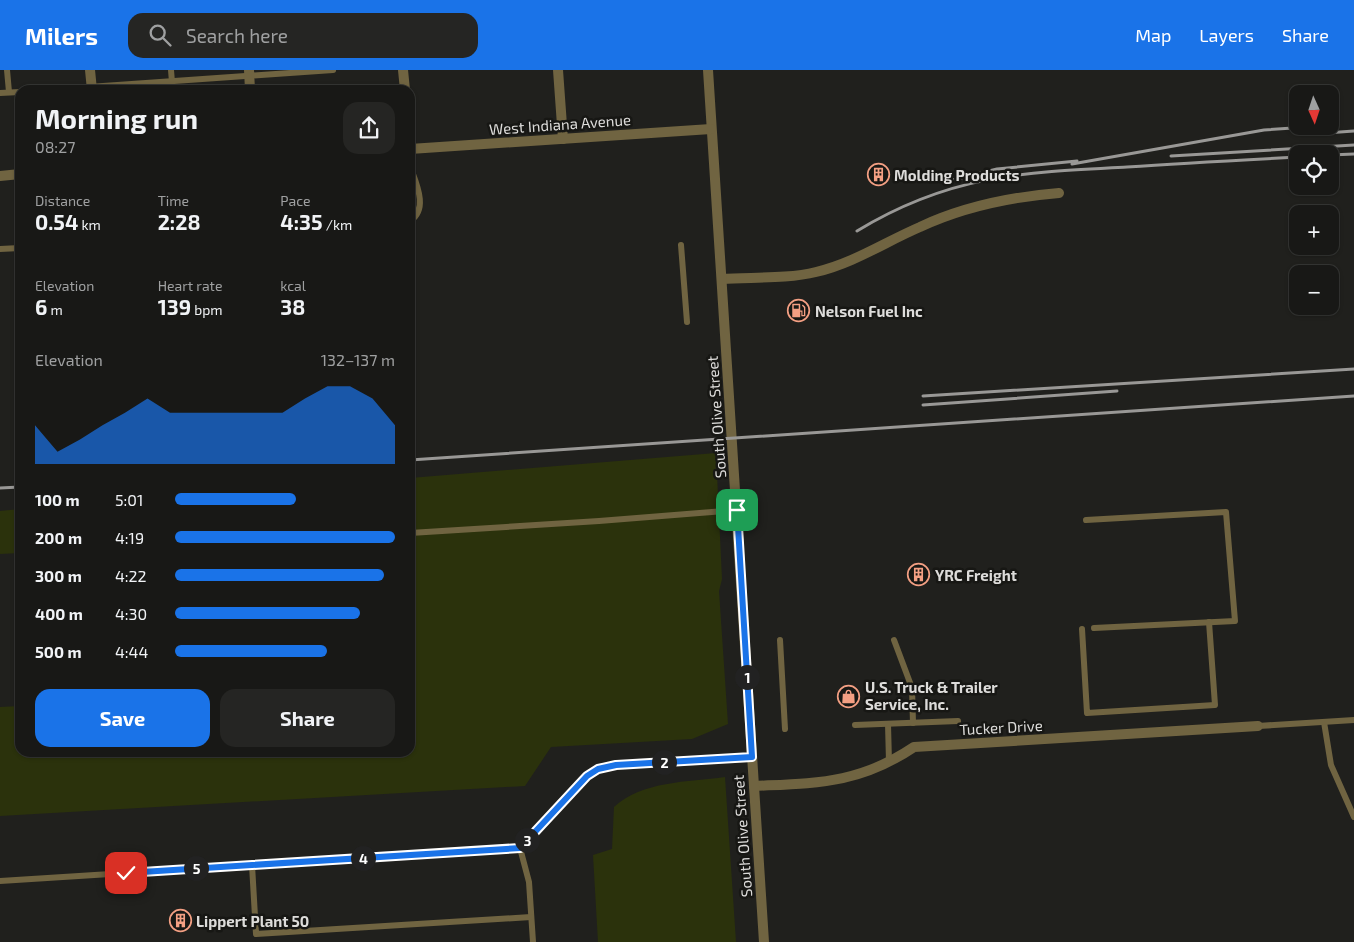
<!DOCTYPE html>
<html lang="en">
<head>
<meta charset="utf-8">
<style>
  :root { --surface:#181816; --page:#252523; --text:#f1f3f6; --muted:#9fa0a1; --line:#363735; --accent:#1a73e8 }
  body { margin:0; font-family:"Exo 2",sans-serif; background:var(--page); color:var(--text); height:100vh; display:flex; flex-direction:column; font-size:19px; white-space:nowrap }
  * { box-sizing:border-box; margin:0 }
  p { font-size:16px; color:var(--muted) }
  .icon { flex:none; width:28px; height:28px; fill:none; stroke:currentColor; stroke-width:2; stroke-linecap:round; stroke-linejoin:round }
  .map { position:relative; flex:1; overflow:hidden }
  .sheet { position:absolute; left:15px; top:15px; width:400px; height:672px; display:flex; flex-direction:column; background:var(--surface); border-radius:15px; box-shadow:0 1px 4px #0004,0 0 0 1px var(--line) }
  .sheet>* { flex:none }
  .needle { width:32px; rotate:177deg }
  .tools { position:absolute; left:1289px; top:15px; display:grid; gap:10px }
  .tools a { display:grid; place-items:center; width:50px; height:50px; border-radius:10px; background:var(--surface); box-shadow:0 1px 4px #0004,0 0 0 1px var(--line); font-size:25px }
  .pin { position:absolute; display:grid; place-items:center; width:42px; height:42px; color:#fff; margin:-21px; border-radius:10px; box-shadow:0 2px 8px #0006 }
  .km { position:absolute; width:25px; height:25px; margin:-12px; border-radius:50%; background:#222; color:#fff; font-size:14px; line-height:25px; text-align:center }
  .round { display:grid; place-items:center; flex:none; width:52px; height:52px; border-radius:15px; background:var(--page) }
  .headline { display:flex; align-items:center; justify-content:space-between; height:85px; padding:0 20px }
  h1 { font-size:28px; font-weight:700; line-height:38px }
  .figures { display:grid; grid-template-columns:repeat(3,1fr); gap:8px; height:85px; padding:5px 20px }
  .figures div { display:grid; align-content:center }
  .figures b { font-size:21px; font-weight:700 }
  .figures small { font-size:14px; font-weight:400 }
  .figures p { font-size:14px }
  .chart { height:140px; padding:10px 20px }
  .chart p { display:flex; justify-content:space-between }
  .chart svg { width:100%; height:90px; margin-top:5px; fill:var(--accent); opacity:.7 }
  .action { display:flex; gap:10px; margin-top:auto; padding:10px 20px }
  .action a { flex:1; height:58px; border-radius:15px; background:var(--accent); color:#fff; font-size:20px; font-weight:700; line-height:58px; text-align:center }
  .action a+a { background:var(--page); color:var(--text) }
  ul { padding:0 20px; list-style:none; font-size:16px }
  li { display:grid; grid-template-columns:80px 60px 1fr; align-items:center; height:38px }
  li i { height:12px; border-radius:6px; background:var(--accent) }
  header { display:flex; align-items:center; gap:30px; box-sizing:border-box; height:70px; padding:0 25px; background:var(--accent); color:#fff }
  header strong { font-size:24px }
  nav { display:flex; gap:28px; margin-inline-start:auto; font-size:18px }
  .search { width:350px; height:45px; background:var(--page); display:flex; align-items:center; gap:12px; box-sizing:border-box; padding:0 18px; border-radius:15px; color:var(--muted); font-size:19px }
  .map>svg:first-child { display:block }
  .green { fill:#2b320c }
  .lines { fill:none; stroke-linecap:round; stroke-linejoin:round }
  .service { stroke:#706441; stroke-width:6 }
  .minor { stroke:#706441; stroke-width:10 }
  .tertiary { stroke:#706441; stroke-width:10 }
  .rail { stroke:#999896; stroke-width:3 }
  .route-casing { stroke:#fff; stroke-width:10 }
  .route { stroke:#1a73e8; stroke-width:6 }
  .labels { text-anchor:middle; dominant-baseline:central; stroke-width:5; stroke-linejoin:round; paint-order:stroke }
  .street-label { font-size:15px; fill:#dddcda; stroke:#171714 }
  .poi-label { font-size:15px; font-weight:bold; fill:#dddcda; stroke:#171714; text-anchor:start }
</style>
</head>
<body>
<header>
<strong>Milers</strong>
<div class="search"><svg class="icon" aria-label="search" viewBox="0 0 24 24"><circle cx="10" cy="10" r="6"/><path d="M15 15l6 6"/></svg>Search here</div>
<nav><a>Map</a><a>Layers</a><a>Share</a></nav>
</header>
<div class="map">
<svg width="1354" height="872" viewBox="0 0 1354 872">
  <rect width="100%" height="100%" fill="#20201d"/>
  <!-- green -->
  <g class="green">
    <path d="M 716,383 L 722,509 L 719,521 L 728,654 L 692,669 L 551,677 L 525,716 L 0,746 L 0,637 L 20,636 L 20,682 L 410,682 L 410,408 Z"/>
    <path d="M 20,439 L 20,483 L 0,484 L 0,441 Z"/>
    <path d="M 725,707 L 736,872 L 598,872 L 593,785 L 612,779 L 614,737 C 642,711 688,712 725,707 Z"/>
  </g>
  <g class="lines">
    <!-- service -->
    <g class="service">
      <path d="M 7,0 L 9,22"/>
      <path d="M 171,0 L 172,12"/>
      <path d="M 46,20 L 333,0"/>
      <path d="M 0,23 L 20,22"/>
      <path d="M 410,96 C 416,113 429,139 410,151"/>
      <path d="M 681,175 L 687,252"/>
      <path d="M 0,179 L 20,178"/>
      <path d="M 1086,450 L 1226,442 L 1235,551 L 1094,558"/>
      <path d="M 410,463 L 599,451 L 737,440"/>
      <path d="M 1082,559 L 1087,643 L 1215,635 L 1209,552"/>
      <path d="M 780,570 L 785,659"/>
      <path d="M 894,570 L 912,618 L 913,653"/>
      <path d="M 1324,652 L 1331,695 L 1354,747"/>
      <path d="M 888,654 L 889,692"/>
      <path d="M 855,655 L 958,651"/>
      <path d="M 1258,656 L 1354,650"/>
      <path d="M 520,778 L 529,812 L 533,872"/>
      <path d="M 252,795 L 256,864 L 531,847"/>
      <path d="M 0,811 L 520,778 L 587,706 L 598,699 L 616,695 L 752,687"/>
    </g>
    <!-- minor -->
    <g class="minor">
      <path d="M 90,0 L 92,20"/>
      <path d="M 249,0 L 250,20"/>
      <path d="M 403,0 L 405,20"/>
      <path d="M 558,0 L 563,69"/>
      <path d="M 722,209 C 751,207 788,209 816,202 C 854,193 885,172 920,157 C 965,136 1010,127 1059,123"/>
      <path d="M 754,716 C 817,713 859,714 914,677 L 1258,656"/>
    </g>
    <!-- tertiary -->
    <g class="tertiary">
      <path d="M 708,0 L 764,872"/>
      <path d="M 410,79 L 711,59"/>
      <path d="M 0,106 L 20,104"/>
    </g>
    <!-- rail -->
    <g class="rail">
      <path d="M 1312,64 L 1354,61"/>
      <path d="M 1330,85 L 1354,84"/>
      <path d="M 1171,86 L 1354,75"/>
      <path d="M 1072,94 L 1264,60 L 1323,56"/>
      <path d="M 945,112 L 997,99 L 1077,91"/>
      <path d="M 857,161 C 949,105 1023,102 1127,97 C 1184,93 1241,90 1298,87"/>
      <path d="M 923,326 L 1354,299"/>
      <path d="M 923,335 L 1117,321"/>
      <path d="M 410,390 L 1354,326"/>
      <path d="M 0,418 L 20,417"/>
    </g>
  </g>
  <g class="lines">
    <defs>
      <path id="route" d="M 126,803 L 520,778 L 587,706 L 598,699 L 616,695 L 752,687 L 737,440"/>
    </defs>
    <!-- route casing -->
    <use href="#route" class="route-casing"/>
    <!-- route -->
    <use href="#route" class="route"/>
  </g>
  <!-- icons -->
  <defs>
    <symbol id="building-ring" viewBox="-11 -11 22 22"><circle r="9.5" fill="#171714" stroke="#f39f83" stroke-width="1.5"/><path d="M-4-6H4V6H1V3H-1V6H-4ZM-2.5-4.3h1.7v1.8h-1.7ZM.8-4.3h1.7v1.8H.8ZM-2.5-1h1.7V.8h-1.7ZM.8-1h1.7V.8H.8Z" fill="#f39f83"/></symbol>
    <symbol id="fuel-ring" viewBox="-11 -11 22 22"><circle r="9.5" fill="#171714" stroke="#f39f83" stroke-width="1.5"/><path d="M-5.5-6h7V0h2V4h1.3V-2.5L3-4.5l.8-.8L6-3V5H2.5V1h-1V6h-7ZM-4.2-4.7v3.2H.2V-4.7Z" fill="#f39f83"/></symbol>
    <symbol id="shop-ring" viewBox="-11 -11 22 22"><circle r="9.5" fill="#171714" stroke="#f39f83" stroke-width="1.5"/><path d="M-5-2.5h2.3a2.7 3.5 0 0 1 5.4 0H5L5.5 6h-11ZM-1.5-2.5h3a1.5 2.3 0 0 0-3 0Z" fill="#f39f83"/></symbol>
  </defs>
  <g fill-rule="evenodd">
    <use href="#building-ring" x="866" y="92" width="25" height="25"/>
    <use href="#fuel-ring" x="786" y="228" width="25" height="25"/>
    <use href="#building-ring" x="906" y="492" width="25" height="25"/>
    <use href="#shop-ring" x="836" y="614" width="25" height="25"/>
    <use href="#building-ring" x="168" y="838" width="25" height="25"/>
  </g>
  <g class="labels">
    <!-- street labels -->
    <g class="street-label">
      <text transform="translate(560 54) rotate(-4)">West Indiana Avenue</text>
      <text transform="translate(716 347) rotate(-94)">South Olive Street</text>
      <text transform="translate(1001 657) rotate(-3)">Tucker Drive</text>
      <text transform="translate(742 766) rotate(-94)">South Olive Street</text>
    </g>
    <!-- poi labels -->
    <g class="poi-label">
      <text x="894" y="105">Molding Products</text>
      <text x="815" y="241">Nelson Fuel Inc</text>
      <text x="935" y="505">YRC Freight</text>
      <text x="865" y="617">U.S. Truck &amp; Trailer<tspan x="865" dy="17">Service, Inc.</tspan></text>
      <text x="196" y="851">Lippert Plant 50</text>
    </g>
  </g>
</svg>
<div class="tools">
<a><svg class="needle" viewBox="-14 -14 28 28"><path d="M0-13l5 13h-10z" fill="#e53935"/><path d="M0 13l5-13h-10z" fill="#9fa0a1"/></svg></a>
<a><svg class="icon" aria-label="locate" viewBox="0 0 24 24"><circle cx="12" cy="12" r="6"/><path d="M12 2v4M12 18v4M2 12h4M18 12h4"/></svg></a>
<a>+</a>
<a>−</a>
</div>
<div class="pin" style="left:737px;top:440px;background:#1e9e55"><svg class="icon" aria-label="arrive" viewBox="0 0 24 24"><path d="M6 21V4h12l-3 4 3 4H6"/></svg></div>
<div class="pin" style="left:126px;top:803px;background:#d93025"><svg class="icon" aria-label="check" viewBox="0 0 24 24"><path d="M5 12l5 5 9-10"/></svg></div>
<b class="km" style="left:747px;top:607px">1</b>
<b class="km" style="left:664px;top:692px">2</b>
<b class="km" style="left:527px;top:770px">3</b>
<b class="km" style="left:363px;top:788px">4</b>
<b class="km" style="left:196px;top:798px">5</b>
<section class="sheet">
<div class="headline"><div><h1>Morning run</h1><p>08:27</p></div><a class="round"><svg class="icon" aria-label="share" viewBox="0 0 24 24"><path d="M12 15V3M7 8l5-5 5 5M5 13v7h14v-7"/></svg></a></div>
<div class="figures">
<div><p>Distance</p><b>0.54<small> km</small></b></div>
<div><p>Time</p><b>2:28</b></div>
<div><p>Pace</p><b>4:35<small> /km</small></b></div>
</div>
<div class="figures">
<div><p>Elevation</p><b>6<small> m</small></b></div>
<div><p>Heart rate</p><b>139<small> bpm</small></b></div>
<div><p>kcal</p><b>38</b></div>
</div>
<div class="chart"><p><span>Elevation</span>132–137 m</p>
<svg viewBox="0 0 160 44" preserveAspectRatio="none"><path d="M0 44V25L10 38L20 32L30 25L40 19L50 12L60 19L70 19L80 19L90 19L100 19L110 19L120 12L130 6L140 6L150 12L160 25V44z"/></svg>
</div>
<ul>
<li><b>100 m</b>5:01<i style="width:55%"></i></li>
<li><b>200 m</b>4:19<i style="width:100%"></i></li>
<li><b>300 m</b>4:22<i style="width:95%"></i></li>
<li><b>400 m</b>4:30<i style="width:84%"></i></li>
<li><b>500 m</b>4:44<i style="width:69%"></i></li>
</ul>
<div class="action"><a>Save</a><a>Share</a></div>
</section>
</div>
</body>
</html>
